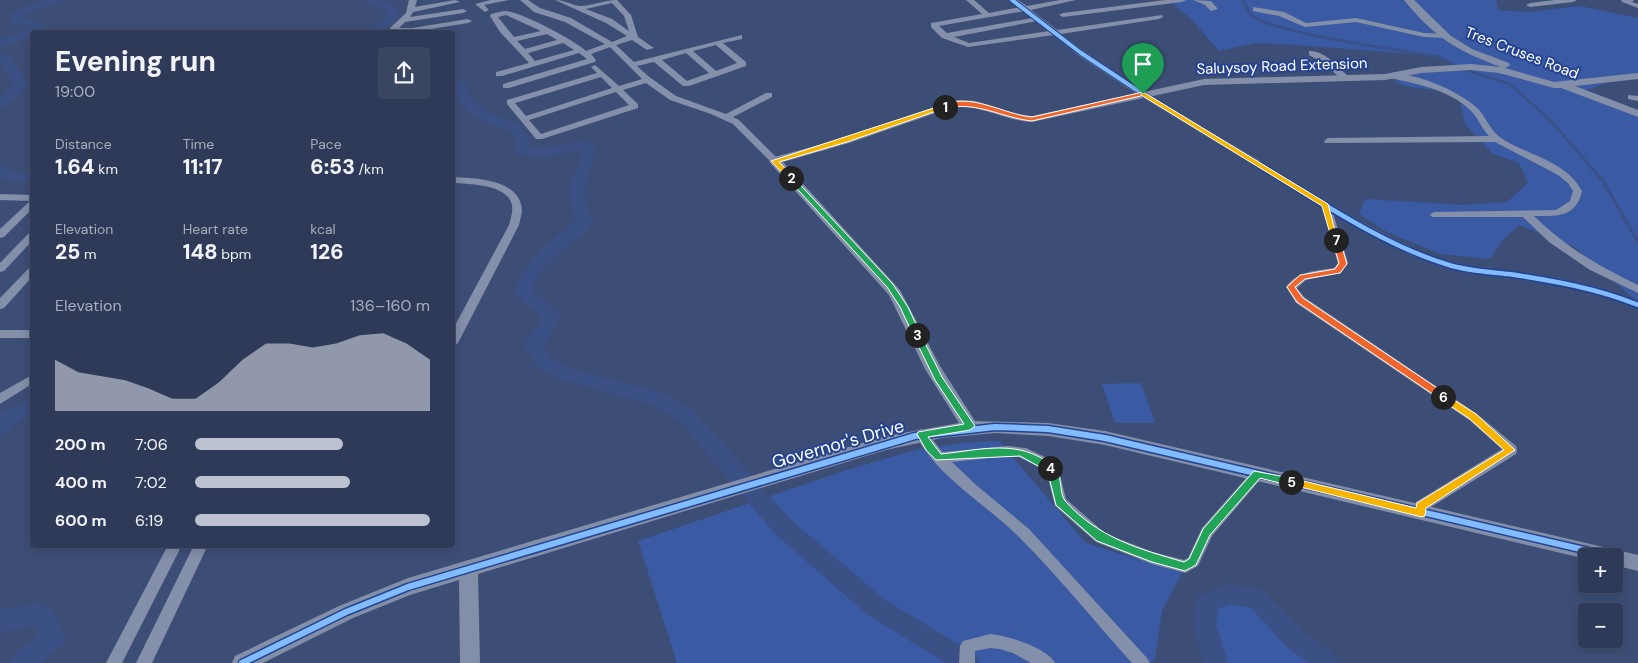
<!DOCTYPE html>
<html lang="en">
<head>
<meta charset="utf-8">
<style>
  :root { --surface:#2e3a58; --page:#3a4561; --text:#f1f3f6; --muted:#a7adba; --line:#49546e; --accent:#bbc1cf }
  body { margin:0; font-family:"DM Sans",sans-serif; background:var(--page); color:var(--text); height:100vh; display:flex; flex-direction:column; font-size:19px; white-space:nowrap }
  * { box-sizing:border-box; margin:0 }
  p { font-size:16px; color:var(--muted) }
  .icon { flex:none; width:28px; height:28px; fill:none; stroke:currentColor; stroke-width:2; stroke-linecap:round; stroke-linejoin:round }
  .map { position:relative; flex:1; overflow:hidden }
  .sheet { position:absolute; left:30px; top:30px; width:425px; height:518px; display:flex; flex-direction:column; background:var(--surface); border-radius:5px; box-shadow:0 2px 12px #0003,0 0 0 1px var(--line) }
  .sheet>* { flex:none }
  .controls { position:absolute; left:1578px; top:548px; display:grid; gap:10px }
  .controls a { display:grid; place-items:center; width:45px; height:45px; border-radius:5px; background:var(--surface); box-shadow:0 2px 12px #0003,0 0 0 1px var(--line); font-size:25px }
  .pin { position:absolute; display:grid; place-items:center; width:42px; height:42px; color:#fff; margin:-51px -21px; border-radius:50% 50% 50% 0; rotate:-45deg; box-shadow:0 0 5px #0007 }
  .pin .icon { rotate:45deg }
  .km { position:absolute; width:25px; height:25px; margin:-12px; border-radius:50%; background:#222; color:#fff; font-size:14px; line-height:25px; text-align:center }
  .round { display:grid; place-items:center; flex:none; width:52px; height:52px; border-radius:5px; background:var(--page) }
  .headline { display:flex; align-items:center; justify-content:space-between; height:85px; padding:0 25px }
  h1 { font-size:28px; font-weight:800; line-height:38px }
  .figures { display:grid; grid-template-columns:repeat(3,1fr); gap:8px; height:85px; padding:5px 25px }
  .figures div { display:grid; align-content:center }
  .figures b { font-size:21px; font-weight:800 }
  .figures small { font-size:14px; font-weight:400 }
  .figures p { font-size:14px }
  .chart { height:140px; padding:10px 25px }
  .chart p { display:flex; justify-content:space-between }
  .chart svg { width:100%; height:90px; margin-top:5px; fill:var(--accent); opacity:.7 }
  ul { padding:0 25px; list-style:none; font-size:16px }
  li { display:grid; grid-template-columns:80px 60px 1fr; align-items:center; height:38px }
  li i { height:12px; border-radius:6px; background:var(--accent) }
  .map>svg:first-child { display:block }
  .green { fill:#3a5aa4 }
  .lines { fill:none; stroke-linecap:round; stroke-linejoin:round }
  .stream-far1 { stroke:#3b5186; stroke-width:2.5 }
  .stream { stroke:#3b5186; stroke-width:3 }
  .river { fill:#3b5186; fill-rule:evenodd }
  .minor { fill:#848fa9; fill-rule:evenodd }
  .major { fill:#838fa9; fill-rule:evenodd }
  .cycleway-far2-casing { stroke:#25438e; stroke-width:6 }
  .cycleway-far1-casing { stroke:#25438e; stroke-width:8 }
  .cycleway-casing { stroke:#25438e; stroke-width:9 }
  .cycleway-far2 { stroke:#80bcff; stroke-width:4 }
  .cycleway-far1 { stroke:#80bcff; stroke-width:4.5 }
  .cycleway { stroke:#80bcff; stroke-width:6 }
  .split-1 { fill:#f0652b; stroke:#fff }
  .split-2 { fill:#f5b400; stroke:#fff }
  .split-3 { fill:#22a559; stroke:#fff }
  .split-4 { fill:#22a559; stroke:#fff }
  .split-5 { fill:#22a559; stroke:#fff }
  .split-6 { fill:#f5b400; stroke:#fff }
  .split-7 { fill:#f0652b; stroke:#fff }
  .split-8 { fill:#f5b400; stroke:#fff }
  .labels { text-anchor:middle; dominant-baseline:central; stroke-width:4; stroke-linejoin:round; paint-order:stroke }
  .far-street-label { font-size:15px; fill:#fff; stroke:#25438e }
  .street-label { font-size:18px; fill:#fff; stroke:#25438e }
</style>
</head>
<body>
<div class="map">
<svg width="1638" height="663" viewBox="0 0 1638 663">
  <rect width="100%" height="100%" fill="#3d4e76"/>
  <!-- green -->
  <g class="green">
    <path d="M 1169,0 L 1496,0 L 1498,10 L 1532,12 L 1580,6 L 1638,18 L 1638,79 L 1618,79 L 1584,91 L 1638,111 L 1638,302 L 1573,246 L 1519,225 L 1502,241 L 1490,259 L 1441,254 L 1387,232 L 1359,214 L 1365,199 L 1462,205 L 1507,202 L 1528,183 L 1519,163 L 1493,154 L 1465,124 L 1460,101 L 1446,91 L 1415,88 L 1394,82 L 1410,74 L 1463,69 L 1439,56 L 1296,45 L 1256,43 L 1219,51 L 1194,22 Z"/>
    <path d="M 1141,383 L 1155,423 L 1115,423 L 1102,384 Z"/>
    <path d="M 999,441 L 1086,543 L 1182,573 L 1162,611 L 1155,658 L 1151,663 L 677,663 L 638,541 L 847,470 L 916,450 L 963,443 Z"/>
    <path d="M 1228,594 L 1257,598 L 1294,638 L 1326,663 L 1216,663 L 1204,625 L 1207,603 Z"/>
  </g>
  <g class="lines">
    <!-- stream-far1 -->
    <g class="stream-far1">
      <path d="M 1243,0 C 1245,4 1247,10 1250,14 C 1269,33 1405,51 1439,57 L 1453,64"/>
      <path d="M 1465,70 L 1510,84 L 1550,120 L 1591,167"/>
    </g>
    <!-- stream -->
    <path class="stream" d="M 1590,166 L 1603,181 L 1638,242"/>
    <!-- river -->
    <g class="river">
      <path d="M 46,0 L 62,0 L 27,13 L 21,18 L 45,25 L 45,29 L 32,32 L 31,36 L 0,48 L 0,40 L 30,28 L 11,24 L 11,15 L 19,9 Z"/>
      <path d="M 363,0 L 386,1 L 399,11 L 397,20 L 378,32 L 365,32 L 386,18 L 387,12 L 378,6 Z"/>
      <path d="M 0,54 L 10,56 L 28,85 L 5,107 L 0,108 L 0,97 L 15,84 L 0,62 Z"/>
      <path d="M 452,79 L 464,82 C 468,88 467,96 472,100 C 486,115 503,118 520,125 L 530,142 L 528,147 L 545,148 L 584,141 L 596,148 L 584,191 L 585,203 L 594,220 C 577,245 537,259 533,291 L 561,316 L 543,346 L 550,358 L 572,369 L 665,394 L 694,411 L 790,519 L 884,599 L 976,655 L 980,663 L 946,663 L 868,615 L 774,533 L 680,421 L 652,405 L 561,379 L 538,368 L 524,346 L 543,317 L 518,297 L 516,293 C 520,261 555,239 578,219 C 558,181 578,184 582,150 L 537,157 L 517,153 L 513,146 L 516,142 L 511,131 C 485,124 452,109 452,79 Z"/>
      <path d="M 0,164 L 18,174 L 32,173 L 32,181 L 16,182 L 0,177 Z"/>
      <path d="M 32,399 L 32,414 L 15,423 L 7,432 L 0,435 L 0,414 Z"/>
      <path d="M 1228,584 L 1265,591 L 1302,630 L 1334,655 L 1338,663 L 1307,663 L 1286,646 L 1251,608 L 1229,604 L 1218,609 L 1216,625 L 1228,663 L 1204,663 C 1197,639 1188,619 1199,596 Z"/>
      <path d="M 39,603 C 52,608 60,624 66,637 L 62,645 L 40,663 L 10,663 L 14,655 L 39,634 L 33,626 L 0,632 L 0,610 Z"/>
    </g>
    <!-- minor -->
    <g class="minor">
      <path d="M 409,0 L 417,0 L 415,7 L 455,0 L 460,2 L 413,12 L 410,17 L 463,9 L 467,11 L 463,13 L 405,22 L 399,28 L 412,28 L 468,19 L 472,21 L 468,23 L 412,32 L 390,32 L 390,28 L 406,13 Z"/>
      <path d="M 491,0 L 509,0 L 484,5 L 489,10 L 485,12 L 475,4 Z"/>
      <path d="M 520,0 L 528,0 L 540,8 L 571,18 L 612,42 L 627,36 L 606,23 L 555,0 C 565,0 572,5 580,6 C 592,6 604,0 617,0 L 631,15 L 638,37 L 654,48 L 647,50 L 632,40 L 616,45 L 634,62 L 742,35 L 742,39 L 723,43 L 746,62 L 746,66 L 689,86 L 683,86 L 654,62 L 637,66 L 648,76 L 676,96 L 726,114 L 766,93 L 772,93 L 772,97 L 733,117 L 739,120 L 780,161 L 778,163 L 772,163 L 733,124 L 711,114 L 670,100 L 646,83 L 623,90 L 638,104 L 638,108 L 542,139 L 536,139 L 507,104 L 507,100 L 597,73 L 591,67 L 595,65 L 619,86 L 642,79 L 610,47 L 591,54 L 596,60 L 595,62 L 509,88 L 503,88 L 503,84 L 587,59 L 579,53 L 502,76 L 496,76 L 496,72 L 529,63 L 500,32 L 490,16 L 491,14 C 496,13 501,11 506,11 C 523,13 574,40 586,51 L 605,44 L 565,22 L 534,12 ZM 612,3 L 624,16 L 629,31 L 612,19 L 586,9 ZM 506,15 L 541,31 L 514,37 L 498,17 ZM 547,34 L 557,40 L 525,49 L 517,41 ZM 563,43 L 574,50 L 535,61 L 528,53 ZM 716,45 L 737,63 L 716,71 L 693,51 ZM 686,53 L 709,73 L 687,81 L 662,60 ZM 601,77 L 612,88 L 526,116 L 515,103 ZM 616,92 L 629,105 L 541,134 L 529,120 Z"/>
      <path d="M 966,0 L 974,0 L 989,13 L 1020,7 L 1008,0 L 1018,0 L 1027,6 L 1060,0 L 1076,0 L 1031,10 L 1057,30 L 1162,15 L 1163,17 L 1159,19 L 1061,34 C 1121,81 1188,118 1253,157 C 1313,193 1382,239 1449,262 C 1468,268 1490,268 1509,271 C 1554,277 1596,284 1638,301 L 1638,309 L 1612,299 L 1570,287 L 1447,268 L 1410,255 L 1333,213 L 1348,263 L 1341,273 L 1306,280 L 1297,288 L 1304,297 L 1477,414 L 1516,446 L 1517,450 L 1516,454 L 1428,509 L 1427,517 L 1422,519 L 1417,517 L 1414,506 L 1416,502 L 1502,449 L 1469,420 L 1296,303 L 1286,287 C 1297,271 1316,271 1334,268 L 1338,263 L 1322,206 L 1140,96 L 1078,55 L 1054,35 L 968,47 L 942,38 L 931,27 L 931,23 L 982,14 ZM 1024,11 L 1033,18 L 947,33 L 939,26 ZM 1037,21 L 1049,31 L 969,43 L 954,37 Z"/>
      <path d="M 1165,0 L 1186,0 L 1182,2 L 1063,17 L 1059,15 L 1063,13 Z"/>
      <path d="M 1193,0 L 1211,1 L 1218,9 L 1211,11 L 1205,5 Z"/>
      <path d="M 1555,0 L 1577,0 L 1573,2 L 1530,7 L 1526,5 L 1530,3 Z"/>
      <path d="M 1621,0 L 1634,0 L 1632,2 L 1638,4 L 1638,8 L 1622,2 Z"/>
      <path d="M 1253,7 L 1284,12 L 1306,23 L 1356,18 L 1424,33 L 1445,34 L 1449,36 L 1445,38 L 1424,37 L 1356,22 L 1305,27 L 1279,16 L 1253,11 Z"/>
      <path d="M 1309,51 C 1324,50 1338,67 1348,76 L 1348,80 L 1342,80 L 1325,64 L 1309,55 Z"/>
      <path d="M 1390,74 C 1414,71 1464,93 1480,111 C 1487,120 1491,131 1501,138 C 1528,156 1565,160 1582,191 C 1576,218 1557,216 1534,216 C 1567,248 1597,265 1638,285 L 1638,293 L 1590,270 L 1549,242 L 1523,217 L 1432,217 L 1430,215 L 1432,213 L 1435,212 L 1556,210 L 1570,201 L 1573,191 L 1568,183 L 1558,175 L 1495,142 L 1325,143 L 1324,141 L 1328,138 L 1489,136 C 1483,130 1479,121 1474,114 C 1452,90 1421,85 1390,78 Z"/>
      <path d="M 1628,95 L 1638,96 L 1638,101 L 1628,99 Z"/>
      <path d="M 452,177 C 475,178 520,179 522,210 C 522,214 520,220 519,225 L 458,343 L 452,347 L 452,331 L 509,225 C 511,217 514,209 511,202 C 504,184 468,184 452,183 Z"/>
      <path d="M 0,194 L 32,195 L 32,201 L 0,200 Z"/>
      <path d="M 32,201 L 32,209 L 4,237 L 0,238 L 0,229 L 29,202 Z"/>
      <path d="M 32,233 L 32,241 L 4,271 L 0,272 L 0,263 L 28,234 Z"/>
      <path d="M 32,268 L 32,277 L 4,308 L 0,309 L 0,298 L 28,269 Z"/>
      <rect x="0" y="330" width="32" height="8"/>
      <path d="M 32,375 L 32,384 L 0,404 L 0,393 Z"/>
      <path d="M 921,429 C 930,432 936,446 943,452 L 1008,446 L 1026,448 L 1047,458 L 1058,467 L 1066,499 L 1106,534 L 1153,552 L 1184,560 L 1188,558 L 1202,528 L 1253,470 L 1258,469 L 1263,470 L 1265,474 L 1212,536 L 1198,566 L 1185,573 L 1152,564 L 1096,542 L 1055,506 L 1047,474 L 1037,466 L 1019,457 L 1008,456 L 952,462 L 975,484 L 1029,529 L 1147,658 L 1150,663 L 1132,663 C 1095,622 1059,577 1020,538 C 985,503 938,478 915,434 L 917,431 Z"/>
      <path d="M 168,545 L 182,545 L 122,663 L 106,663 Z"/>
      <path d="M 194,545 L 208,545 L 152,663 L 136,663 Z"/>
      <path d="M 990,634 C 1006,635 1048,648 1055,663 L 1031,663 L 1013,653 L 1000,649 L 990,648 L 975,651 L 975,663 L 959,663 L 960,646 L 963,641 Z"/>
    </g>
    <!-- major -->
    <path class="major" d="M 1404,0 L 1414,0 L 1451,36 L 1472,49 L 1509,63 L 1510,65 L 1505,68 L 1554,82 L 1638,73 L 1638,79 L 1575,86 L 1638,110 L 1638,117 L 1561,88 L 1554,88 L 1499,73 L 1471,70 L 1421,73 L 1385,80 L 1204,85 L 1032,122 C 1006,121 983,106 956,106 L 849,143 L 783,162 L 900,290 L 940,366 L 975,421 L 1048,423 L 1105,431 L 1638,555 L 1638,571 L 1614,565 L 1614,556 L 1586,556 L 1586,559 L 1105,445 L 1048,436 L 995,433 L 942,438 L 886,450 L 478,574 L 480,663 L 460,663 L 459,580 L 410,595 L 353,618 L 263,663 L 232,663 L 235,656 L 339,606 L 408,578 L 886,436 L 959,423 L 925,369 L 889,295 L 771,164 L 769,161 L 771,158 L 841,139 L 955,100 L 975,101 L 1015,114 L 1032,116 L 1204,79 L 1385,74 L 1421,67 L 1471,64 L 1501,67 C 1457,51 1434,37 1404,0 Z"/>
    <defs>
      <path id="cycleway-far2" d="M 1012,0 L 1081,53 L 1143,94 L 1263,167"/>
      <path id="cycleway-far1" d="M 1261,166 C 1319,201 1385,246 1449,265 C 1468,271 1490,272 1509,274 C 1554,281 1596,288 1638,305"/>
      <path id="cycleway" d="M 242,663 L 346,612 L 408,587 L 915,436 L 995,427 L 1048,429 L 1105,438 L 1610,556"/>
    </defs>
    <!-- cycleway-far2 casing -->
    <use href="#cycleway-far2" class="cycleway-far2-casing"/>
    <!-- cycleway-far1 casing -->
    <use href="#cycleway-far1" class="cycleway-far1-casing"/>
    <!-- cycleway casing -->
    <use href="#cycleway" class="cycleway-casing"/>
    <!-- cycleway-far2 -->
    <use href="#cycleway-far2" class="cycleway-far2"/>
    <!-- cycleway-far1 -->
    <use href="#cycleway-far1" class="cycleway-far1"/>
    <!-- cycleway -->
    <use href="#cycleway" class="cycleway"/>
  </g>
  <!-- split-1 -->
  <path class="split-1" d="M 1143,92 L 1145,95 L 1032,121 C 1002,118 975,100 945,109 L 942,107 C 967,90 1005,115 1032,117 Z"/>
  <!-- split-2 -->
  <path class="split-2" d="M 943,105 L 948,107 L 847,142 L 779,162 L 793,177 L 793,180 L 789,180 L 771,161 Z"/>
  <!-- split-3 -->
  <path class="split-3" d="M 789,177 L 793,177 L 892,283 L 908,307 L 921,335 L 920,337 L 914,337 L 900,307 L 887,287 L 789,180 Z"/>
  <!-- split-4 -->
  <path class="split-4" d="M 914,333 L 920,333 L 942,377 L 975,426 L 970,430 L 928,437 L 941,454 C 981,450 1019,438 1053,466 L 1053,471 L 1047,471 L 1020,456 L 936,460 L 926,450 L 917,434 L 918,432 L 964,424 L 935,380 L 913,335 Z"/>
  <!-- split-5 -->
  <path class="split-5" d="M 1050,465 C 1065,470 1057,492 1066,502 C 1099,538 1139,549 1184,562 L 1189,559 L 1203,529 L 1254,471 L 1291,478 L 1296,482 L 1291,486 L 1260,478 L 1210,535 L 1196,565 L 1185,571 L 1152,562 L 1097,541 L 1056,505 L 1048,473 L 1045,468 Z"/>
  <!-- split-6 -->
  <path class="split-6" d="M 1443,393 L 1476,414 L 1515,450 L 1426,508 L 1425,516 L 1422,517 L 1288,484 L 1287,482 L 1291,478 L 1416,508 L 1417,503 L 1504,450 L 1470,419 L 1440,399 L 1440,394 Z"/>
  <!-- split-7 -->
  <path class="split-7" d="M 1336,238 L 1340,240 L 1347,264 L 1340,273 L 1305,279 L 1295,287 L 1303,298 L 1446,394 L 1446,399 L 1440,399 L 1297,302 L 1287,287 L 1300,275 L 1335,269 L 1339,263 L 1332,240 Z"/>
  <!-- split-8 -->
  <path class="split-8" d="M 1141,93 L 1145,93 L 1328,204 L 1338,242 L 1332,240 L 1322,206 L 1141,95 Z"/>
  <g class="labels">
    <!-- far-street labels -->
    <g class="far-street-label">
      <text transform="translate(1522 53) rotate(21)">Tres Cruses Road</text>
      <text transform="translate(1282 66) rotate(-2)">Saluysoy Road Extension</text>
    </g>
    <!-- street labels -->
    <g class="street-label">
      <text transform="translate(838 444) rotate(-16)">Governor's Drive</text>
    </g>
  </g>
</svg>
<div class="controls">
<a>+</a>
<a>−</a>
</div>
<div class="pin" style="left:1143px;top:94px;background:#1e9e55"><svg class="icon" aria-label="arrive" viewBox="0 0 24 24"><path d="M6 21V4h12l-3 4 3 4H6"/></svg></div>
<b class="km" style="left:945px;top:107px">1</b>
<b class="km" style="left:791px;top:178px">2</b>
<b class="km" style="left:917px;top:335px">3</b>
<b class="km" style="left:1050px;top:468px">4</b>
<b class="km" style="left:1291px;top:482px">5</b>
<b class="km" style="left:1443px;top:397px">6</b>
<b class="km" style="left:1336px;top:240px">7</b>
<section class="sheet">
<div class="headline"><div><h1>Evening run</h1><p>19:00</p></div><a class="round"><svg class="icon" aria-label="share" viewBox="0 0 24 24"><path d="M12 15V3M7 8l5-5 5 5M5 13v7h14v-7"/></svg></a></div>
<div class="figures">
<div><p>Distance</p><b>1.64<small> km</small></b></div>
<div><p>Time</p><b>11:17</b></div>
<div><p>Pace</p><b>6:53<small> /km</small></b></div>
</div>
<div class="figures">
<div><p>Elevation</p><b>25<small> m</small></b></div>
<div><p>Heart rate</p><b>148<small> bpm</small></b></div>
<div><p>kcal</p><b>126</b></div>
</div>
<div class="chart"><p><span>Elevation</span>136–160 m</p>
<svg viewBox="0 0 160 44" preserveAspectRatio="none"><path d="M0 44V19L10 25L20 27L30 29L40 33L50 38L60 38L70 30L80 19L90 11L100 11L110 13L120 11L130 7L140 6L150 11L160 19V44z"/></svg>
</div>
<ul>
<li><b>200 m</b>7:06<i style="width:63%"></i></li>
<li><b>400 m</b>7:02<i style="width:66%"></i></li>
<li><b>600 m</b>6:19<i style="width:100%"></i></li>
</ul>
</section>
</div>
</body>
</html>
